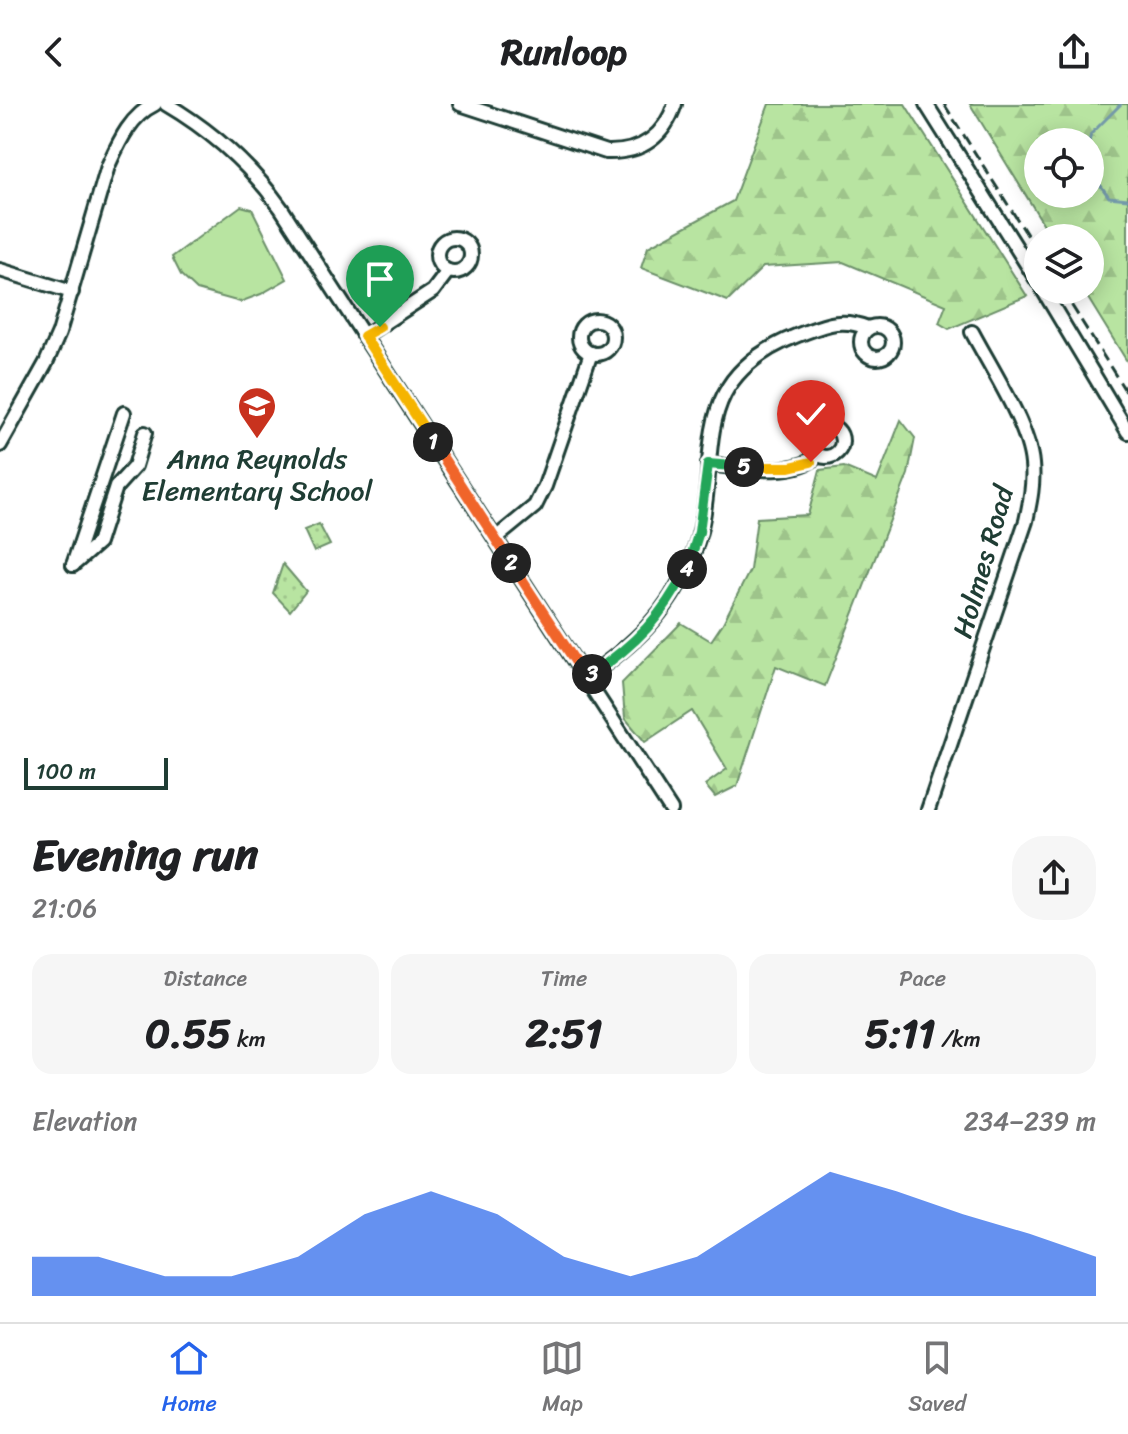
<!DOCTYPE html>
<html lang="en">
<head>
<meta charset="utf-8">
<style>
  :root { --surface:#fff; --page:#f6f6f6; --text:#202124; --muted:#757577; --line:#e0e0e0; --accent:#2563eb }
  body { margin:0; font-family:Sriracha,sans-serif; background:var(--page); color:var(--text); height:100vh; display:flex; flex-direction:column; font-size:30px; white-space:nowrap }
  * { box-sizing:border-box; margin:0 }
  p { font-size:26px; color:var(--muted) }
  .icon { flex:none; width:44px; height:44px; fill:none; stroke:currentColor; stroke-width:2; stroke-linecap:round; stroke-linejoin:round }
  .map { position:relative; height:706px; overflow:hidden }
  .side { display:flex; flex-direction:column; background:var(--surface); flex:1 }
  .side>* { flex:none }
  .buttons { position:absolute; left:1024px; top:24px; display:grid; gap:16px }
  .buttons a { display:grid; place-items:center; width:80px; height:80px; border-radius:50%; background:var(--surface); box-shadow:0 4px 20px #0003; font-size:40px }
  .scale { position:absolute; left:24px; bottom:20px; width:144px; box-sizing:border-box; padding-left:8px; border:4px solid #1f3d34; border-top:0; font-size:22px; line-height:28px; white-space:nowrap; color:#1f3d34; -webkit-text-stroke:6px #fff; paint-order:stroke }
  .pin { position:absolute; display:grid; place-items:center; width:68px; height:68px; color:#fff; margin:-82px -34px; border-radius:50% 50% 50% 0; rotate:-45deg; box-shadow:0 0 8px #0007 }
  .pin .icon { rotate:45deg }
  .km { position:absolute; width:40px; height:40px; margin:-20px; border-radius:50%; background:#222; color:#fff; font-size:22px; line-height:40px; text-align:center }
  .round { display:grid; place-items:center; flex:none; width:84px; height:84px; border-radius:32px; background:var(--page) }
  .summary { display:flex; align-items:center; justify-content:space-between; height:136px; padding:0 32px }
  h1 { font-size:44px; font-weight:800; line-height:60px }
  .stats { display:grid; grid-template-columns:repeat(3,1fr); gap:12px; height:136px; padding:8px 32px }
  .stats div { display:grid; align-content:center; border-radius:20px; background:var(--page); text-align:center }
  .stats b { font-size:40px; font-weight:800 }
  .stats small { font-size:22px; font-weight:400 }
  .stats p { font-size:22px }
  .chart { height:224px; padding:16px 32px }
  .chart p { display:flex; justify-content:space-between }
  .chart svg { width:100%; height:144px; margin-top:8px; fill:var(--accent); opacity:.7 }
  header { display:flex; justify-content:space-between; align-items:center; height:104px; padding:0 32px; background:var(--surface); font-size:36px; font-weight:800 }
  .tab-bar { display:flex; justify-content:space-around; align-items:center; height:112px; border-top:2px solid var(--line); background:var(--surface); font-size:22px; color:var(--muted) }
  .tab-bar a { display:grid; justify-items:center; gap:4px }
  .tab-bar .on { color:var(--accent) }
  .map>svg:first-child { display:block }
  .forest { fill:url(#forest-firs); stroke:#6c906a; stroke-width:2; fill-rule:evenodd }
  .park { fill:url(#park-dots); stroke:#6c906a; stroke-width:2 }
  .garden { fill:#b8e4a1; stroke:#6c906a; stroke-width:2 }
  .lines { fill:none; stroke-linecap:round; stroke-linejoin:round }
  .stream { stroke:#7399a9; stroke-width:3 }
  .minor-casing { stroke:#1f3d34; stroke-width:18 }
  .minor { stroke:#fff; stroke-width:12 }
  .rail { stroke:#1f3d34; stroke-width:3; stroke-dasharray:12 6; stroke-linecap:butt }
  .split-1-casing { stroke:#fff; stroke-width:16 }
  .split-2-casing { stroke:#fff; stroke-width:16 }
  .split-3-casing { stroke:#fff; stroke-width:16 }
  .split-4-casing { stroke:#fff; stroke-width:16 }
  .split-5-casing { stroke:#fff; stroke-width:16 }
  .split-6-casing { stroke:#fff; stroke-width:16 }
  .split-1 { stroke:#f5b400; stroke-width:10 }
  .split-2 { stroke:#f0652b; stroke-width:10 }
  .split-3 { stroke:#f0652b; stroke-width:10 }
  .split-4 { stroke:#22a559; stroke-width:10 }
  .split-5 { stroke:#22a559; stroke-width:10 }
  .split-6 { stroke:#f5b400; stroke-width:10 }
  .labels { text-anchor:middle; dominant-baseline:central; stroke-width:6; stroke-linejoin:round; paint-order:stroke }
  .poi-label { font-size:28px; fill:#1f3d34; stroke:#fff }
  .street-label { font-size:28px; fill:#1f3d34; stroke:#fff }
</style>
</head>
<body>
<header><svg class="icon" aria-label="back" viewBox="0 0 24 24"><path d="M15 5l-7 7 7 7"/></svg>Runloop<svg class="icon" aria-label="share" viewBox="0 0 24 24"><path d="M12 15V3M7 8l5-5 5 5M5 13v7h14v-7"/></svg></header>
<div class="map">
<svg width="1128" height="706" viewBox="0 0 1128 706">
  <defs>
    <pattern id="forest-firs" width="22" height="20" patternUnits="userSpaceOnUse" patternTransform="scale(2)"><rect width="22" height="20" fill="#b8e4a1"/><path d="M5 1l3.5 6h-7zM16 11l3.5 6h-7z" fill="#9ec48b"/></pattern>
    <pattern id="park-dots" width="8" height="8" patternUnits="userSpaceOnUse" patternTransform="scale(2)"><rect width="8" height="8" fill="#b8e4a1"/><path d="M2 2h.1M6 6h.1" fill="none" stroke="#9ec48b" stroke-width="1.8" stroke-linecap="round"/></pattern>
  </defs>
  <rect width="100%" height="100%" fill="#fff"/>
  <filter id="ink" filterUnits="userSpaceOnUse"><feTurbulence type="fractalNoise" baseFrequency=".0125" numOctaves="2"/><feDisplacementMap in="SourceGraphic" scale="16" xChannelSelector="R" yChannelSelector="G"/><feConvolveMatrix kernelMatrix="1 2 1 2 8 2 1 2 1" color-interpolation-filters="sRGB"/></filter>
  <g filter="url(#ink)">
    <!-- forest -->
    <g class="forest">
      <path d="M 769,0 L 905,0 L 1027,192 L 949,225 L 939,219 L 946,201 L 843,158 L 763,163 L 728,197 L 641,164 L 648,143 L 733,97 Z"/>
      <path d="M 970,0 L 1128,0 L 1128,259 L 1083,186 L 1090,186 L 1090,134 L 1052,134 ZM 1090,38 L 1090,90 L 1038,90 L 1038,38 Z"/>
      <path d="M 901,316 L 915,334 L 908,370 L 825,582 L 776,562 L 737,682 L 715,693 L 705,681 L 727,665 L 692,607 L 645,638 L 625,614 L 622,579 L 681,519 L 711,537 L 723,519 L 750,466 L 757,414 L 808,411 L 820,366 L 844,363 L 877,377 Z"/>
    </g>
    <!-- park -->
    <g class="park">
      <path d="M 319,420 L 330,441 L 314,448 L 304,426 Z"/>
      <path d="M 283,460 L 306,487 L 290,507 L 273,489 Z"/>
    </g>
    <!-- garden -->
    <path class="garden" d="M 241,102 L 252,105 L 287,175 L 261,190 L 240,198 L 197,186 L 181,171 L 172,153 Z"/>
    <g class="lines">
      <!-- stream -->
      <g class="stream">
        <path d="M 1089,38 L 1091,30 L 1121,0"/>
        <path d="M 1090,67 L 1109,93 L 1128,95"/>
      </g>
      <defs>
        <g id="minor">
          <path d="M 166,0 C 212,27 250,61 281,104 L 671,706"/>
          <path d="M 460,0 L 606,48 C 641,49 664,33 675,0"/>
          <path d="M 926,0 L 1038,178"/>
          <circle cx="454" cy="151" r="17"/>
          <path d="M 0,166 L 72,188"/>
          <path d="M 1043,186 L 1128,328"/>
          <circle cx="596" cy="233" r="17"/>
          <circle cx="877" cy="238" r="16"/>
          <path d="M 364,232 L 433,187 L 448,167"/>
          <circle cx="826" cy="337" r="16"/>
          <path d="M 0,341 L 46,259 L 59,229 L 108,62 C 119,38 130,12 155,0"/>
          <path d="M 708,360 C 737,363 796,374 818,351"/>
          <path d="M 496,434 L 535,402 L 545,382 L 591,249"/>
          <path d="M 73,461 L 124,309"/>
          <path d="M 73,461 L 98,439 L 116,383 L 135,362 L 145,329"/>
          <path d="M 586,574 C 633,541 667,511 690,457 C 730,366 674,280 798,231 C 825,221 840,213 868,224"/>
          <path d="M 928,706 L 1026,417 C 1030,398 1034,380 1032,360 C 1029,322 991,264 972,228"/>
        </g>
      </defs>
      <!-- minor casing -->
      <use href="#minor" class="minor-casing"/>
      <!-- minor -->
      <use href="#minor" class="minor"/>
      <!-- rail -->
      <g class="rail">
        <path d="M 944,0 L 1038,148"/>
        <path d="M 1062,186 L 1128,291"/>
      </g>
    </g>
  </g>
  <g class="lines" filter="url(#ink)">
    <defs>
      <path id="split-1" d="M 380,223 L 364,232 L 433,338"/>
      <path id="split-2" d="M 433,338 L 511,459"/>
      <path id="split-3" d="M 511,459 L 586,574 L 592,570"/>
      <path id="split-4" d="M 592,570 C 636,540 662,513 687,465"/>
      <path id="split-5" d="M 687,465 L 699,428 L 708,360 L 744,363"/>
      <path id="split-6" d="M 744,363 L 790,363 L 811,358"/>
    </defs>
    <!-- split-1 casing -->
    <use href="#split-1" class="split-1-casing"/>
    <!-- split-2 casing -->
    <use href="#split-2" class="split-2-casing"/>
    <!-- split-3 casing -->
    <use href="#split-3" class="split-3-casing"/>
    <!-- split-4 casing -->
    <use href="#split-4" class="split-4-casing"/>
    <!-- split-5 casing -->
    <use href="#split-5" class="split-5-casing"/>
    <!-- split-6 casing -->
    <use href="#split-6" class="split-6-casing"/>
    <!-- split-1 -->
    <use href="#split-1" class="split-1"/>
    <!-- split-2 -->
    <use href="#split-2" class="split-2"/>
    <!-- split-3 -->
    <use href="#split-3" class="split-3"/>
    <!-- split-4 -->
    <use href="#split-4" class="split-4"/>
    <!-- split-5 -->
    <use href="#split-5" class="split-5"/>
    <!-- split-6 -->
    <use href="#split-6" class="split-6"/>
  </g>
  <!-- icons -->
  <defs>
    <symbol id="school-pin" viewBox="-11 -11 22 30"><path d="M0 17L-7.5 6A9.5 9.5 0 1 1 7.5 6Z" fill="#c8321e" stroke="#fff"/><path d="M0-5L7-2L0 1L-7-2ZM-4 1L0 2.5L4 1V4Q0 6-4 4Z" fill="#fff"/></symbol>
  </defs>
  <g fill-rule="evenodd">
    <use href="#school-pin" x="235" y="280" width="44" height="60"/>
  </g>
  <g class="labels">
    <!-- poi labels -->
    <g class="poi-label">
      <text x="257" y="354">Anna Reynolds<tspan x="257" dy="32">Elementary School</tspan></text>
    </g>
    <!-- street labels -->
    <g class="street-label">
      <text transform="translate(983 458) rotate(-74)">Holmes Road</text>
    </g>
  </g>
</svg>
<div class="buttons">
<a><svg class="icon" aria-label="locate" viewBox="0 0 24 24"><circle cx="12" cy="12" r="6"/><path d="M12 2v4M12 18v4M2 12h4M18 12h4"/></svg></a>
<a><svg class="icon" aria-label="layers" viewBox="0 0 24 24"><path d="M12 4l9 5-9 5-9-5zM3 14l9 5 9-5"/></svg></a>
</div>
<div class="scale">100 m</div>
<div class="pin" style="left:380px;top:223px;background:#1e9e55"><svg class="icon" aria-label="arrive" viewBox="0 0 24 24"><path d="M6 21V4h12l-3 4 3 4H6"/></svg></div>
<div class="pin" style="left:811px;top:358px;background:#d93025"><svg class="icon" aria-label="check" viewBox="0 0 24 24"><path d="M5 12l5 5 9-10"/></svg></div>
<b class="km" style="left:433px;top:338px">1</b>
<b class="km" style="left:511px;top:459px">2</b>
<b class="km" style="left:592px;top:570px">3</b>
<b class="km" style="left:687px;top:465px">4</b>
<b class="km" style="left:744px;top:363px">5</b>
</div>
<section class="side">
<div class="summary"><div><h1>Evening run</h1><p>21:06</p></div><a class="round"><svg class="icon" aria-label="share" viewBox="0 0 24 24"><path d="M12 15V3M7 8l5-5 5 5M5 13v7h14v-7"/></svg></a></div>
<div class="stats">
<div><p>Distance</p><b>0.55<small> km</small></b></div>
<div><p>Time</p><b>2:51</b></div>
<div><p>Pace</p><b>5:11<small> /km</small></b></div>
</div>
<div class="chart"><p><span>Elevation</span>234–239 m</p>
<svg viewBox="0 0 160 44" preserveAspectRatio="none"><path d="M0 44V32L10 32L20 38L30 38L40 32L50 19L60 12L70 19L80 32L90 38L100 32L110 19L120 6L130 12L140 19L150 25L160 32V44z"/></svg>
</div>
</section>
<nav class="tab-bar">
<a class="on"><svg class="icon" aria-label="home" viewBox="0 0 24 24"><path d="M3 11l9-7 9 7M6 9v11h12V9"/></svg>Home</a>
<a><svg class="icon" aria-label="map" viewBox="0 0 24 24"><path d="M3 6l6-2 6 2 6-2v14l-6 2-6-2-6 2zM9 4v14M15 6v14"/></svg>Map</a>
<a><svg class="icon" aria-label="saved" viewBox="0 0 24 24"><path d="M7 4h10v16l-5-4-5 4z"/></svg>Saved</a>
</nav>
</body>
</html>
